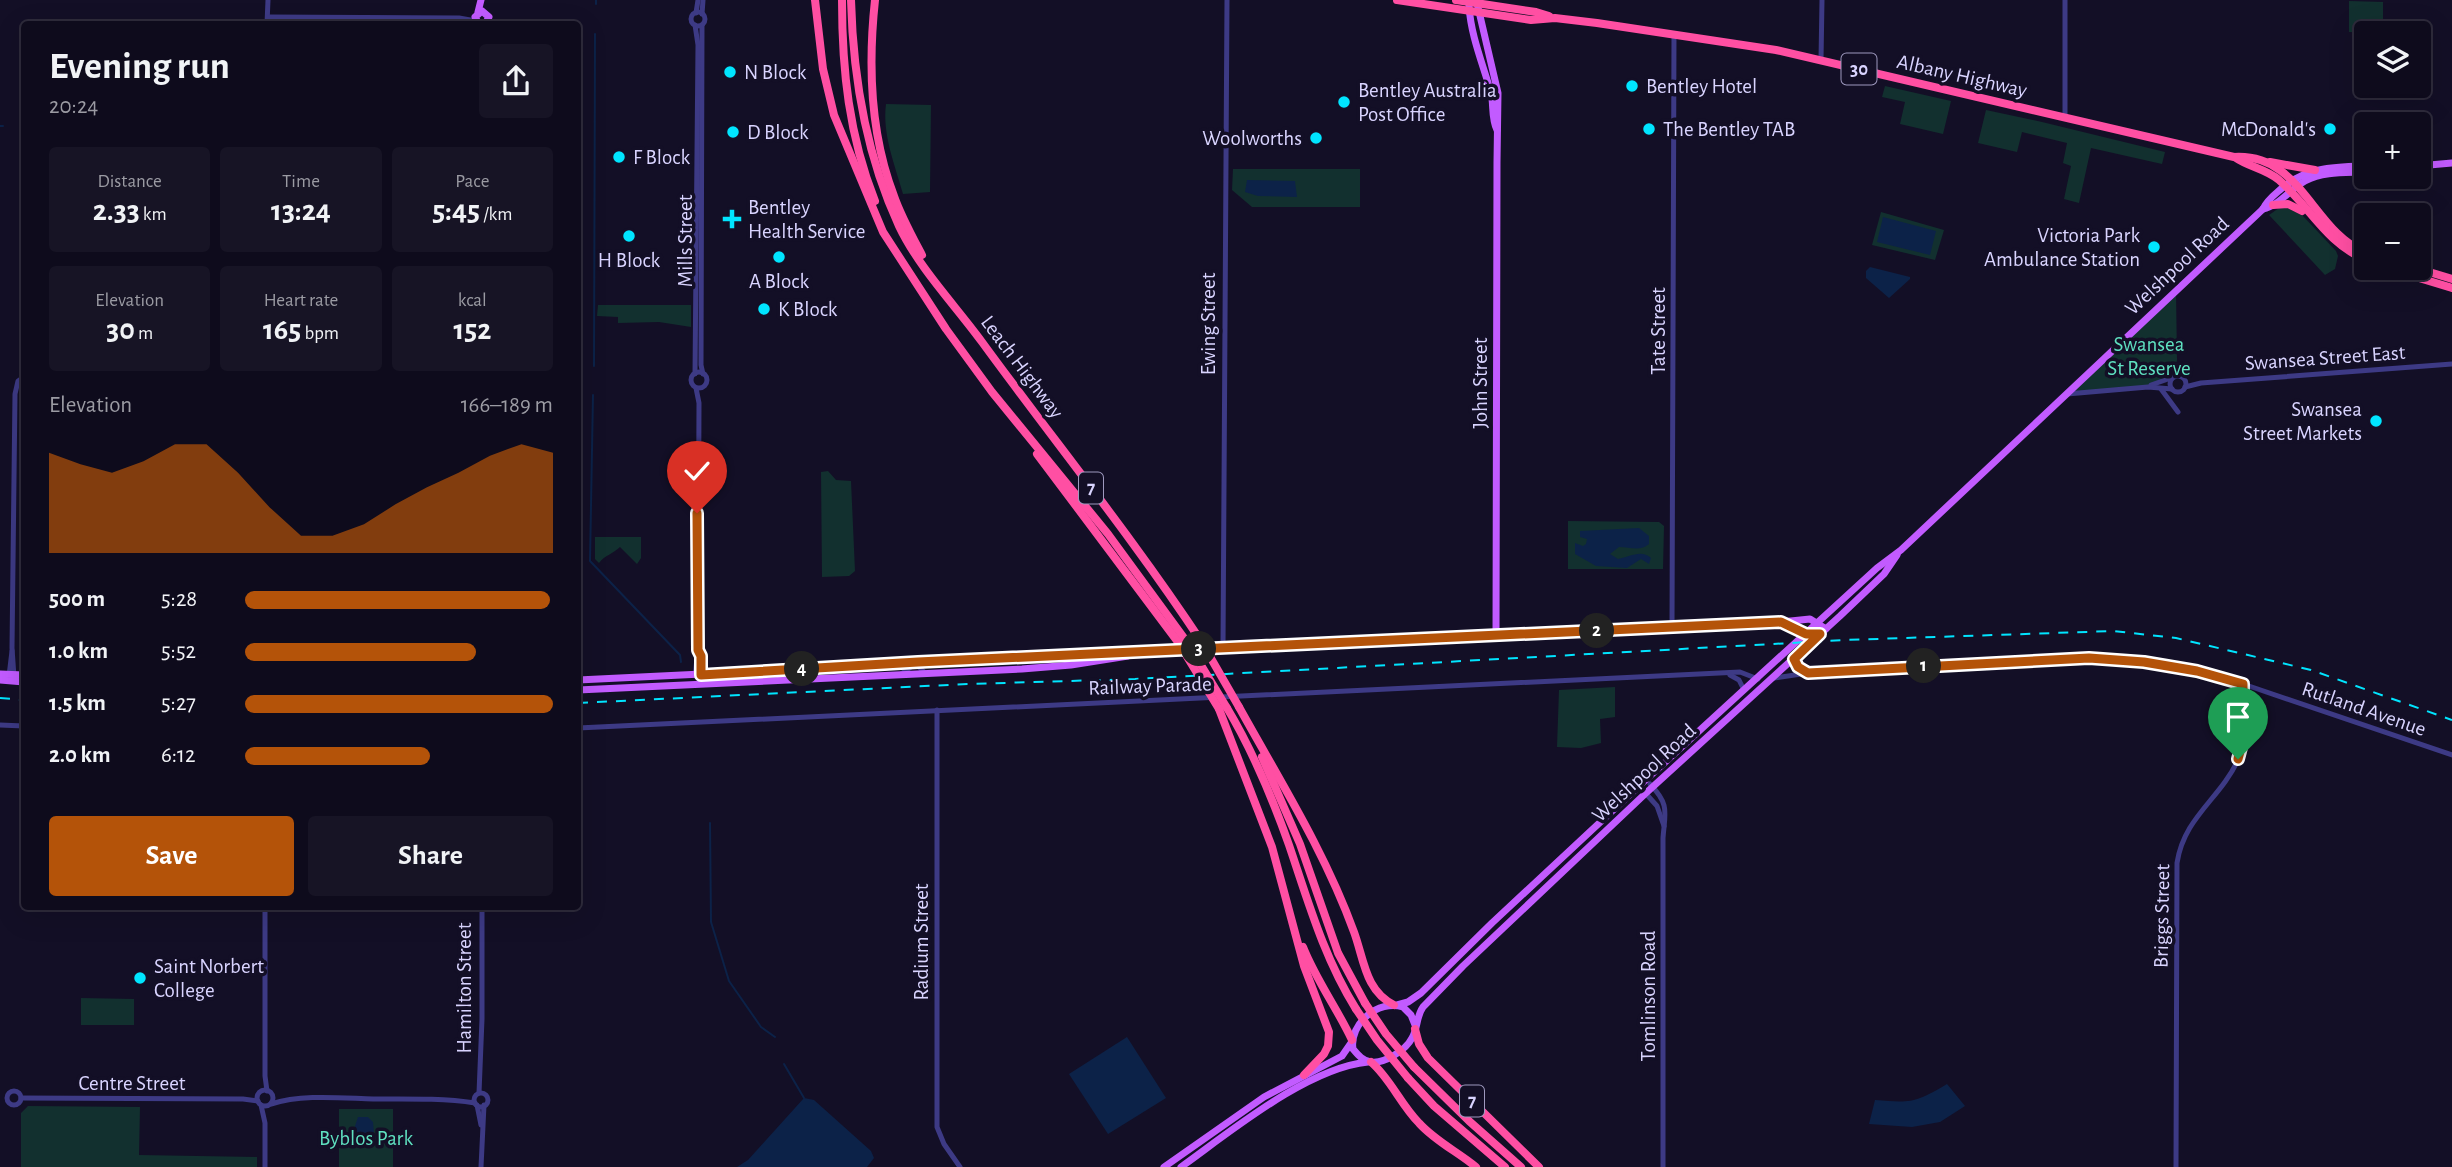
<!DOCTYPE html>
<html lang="en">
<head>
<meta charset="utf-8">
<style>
  :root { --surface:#0e0b1c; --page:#171425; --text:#f1f3f6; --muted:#9b9ba3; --line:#2e2b3b; --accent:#b45309 }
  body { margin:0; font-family:"Alegreya Sans",sans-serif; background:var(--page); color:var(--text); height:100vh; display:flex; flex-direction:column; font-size:26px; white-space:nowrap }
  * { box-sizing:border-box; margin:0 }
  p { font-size:23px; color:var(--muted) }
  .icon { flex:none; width:38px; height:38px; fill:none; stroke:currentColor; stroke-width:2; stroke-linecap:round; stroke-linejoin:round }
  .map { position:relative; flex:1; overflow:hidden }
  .side { position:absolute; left:21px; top:21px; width:560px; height:889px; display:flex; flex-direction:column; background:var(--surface); border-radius:7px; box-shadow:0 7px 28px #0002,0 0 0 2px var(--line) }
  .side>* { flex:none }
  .buttons { position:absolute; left:2354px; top:21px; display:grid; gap:14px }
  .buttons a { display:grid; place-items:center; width:77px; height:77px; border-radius:7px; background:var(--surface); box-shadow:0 7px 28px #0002,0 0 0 2px var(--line); font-size:35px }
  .pin { position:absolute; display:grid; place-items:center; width:60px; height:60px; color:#fff; margin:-72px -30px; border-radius:50% 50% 50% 0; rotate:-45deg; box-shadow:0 0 7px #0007 }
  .pin .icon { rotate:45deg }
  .km { position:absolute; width:35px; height:35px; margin:-18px; border-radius:50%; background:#222; color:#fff; font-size:19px; line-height:35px; text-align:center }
  .round { display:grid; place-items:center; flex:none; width:74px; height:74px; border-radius:7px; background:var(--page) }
  .headline { display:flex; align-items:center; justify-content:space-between; height:119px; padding:0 28px }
  h1 { font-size:38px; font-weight:600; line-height:52px }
  .metrics { display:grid; grid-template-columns:repeat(3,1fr); gap:10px; height:119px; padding:7px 28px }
  .metrics div { display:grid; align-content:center; border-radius:7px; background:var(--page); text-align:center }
  .metrics b { font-size:30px; font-weight:600 }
  .metrics small { font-size:19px; font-weight:400 }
  .metrics p { font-size:19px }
  .chart { height:196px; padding:14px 28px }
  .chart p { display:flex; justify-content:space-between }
  .chart svg { width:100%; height:126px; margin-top:7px; fill:var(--accent); opacity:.7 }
  .action { display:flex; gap:14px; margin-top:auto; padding:14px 28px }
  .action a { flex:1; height:80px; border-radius:7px; background:var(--accent); color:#fff; font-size:28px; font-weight:600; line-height:80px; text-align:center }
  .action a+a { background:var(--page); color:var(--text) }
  ul { padding:0 28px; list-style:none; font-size:23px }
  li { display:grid; grid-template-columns:112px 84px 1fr; align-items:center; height:52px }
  li i { height:18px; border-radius:9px; background:var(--accent) }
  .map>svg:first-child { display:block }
  .green { fill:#12302f }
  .water { fill:#0c2248 }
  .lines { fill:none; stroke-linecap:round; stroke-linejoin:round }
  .stream { stroke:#0c2248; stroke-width:2 }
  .minor { stroke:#3d3a85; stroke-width:5 }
  .major { stroke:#c25bff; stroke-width:7 }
  .highway { stroke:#ff4fa3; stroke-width:8 }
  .rail { stroke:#00e5ff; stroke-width:2; stroke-dasharray:10 9; stroke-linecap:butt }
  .highway-bridge { stroke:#ff4fa3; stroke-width:8 }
  .route-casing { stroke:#fff; stroke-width:14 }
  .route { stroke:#b45309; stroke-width:9 }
  .poi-dot { fill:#00e5ff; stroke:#130f26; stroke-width:2.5 }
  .labels { text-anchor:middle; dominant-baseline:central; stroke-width:7; stroke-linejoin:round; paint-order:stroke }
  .shield { fill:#130f26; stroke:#9e99be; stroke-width:2 }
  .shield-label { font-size:19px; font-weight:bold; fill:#d9d4ff }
  .poi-label { font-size:21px; fill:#d9d4ff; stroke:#130f26; text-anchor:start }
  .street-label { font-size:21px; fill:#d9d4ff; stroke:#130f26 }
  .park-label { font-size:21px; fill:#5fe0c0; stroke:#130f26 }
</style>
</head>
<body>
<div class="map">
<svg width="2452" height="1167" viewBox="0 0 2452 1167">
  <rect width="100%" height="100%" fill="#130f26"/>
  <!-- green -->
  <g class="green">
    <path d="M 2349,1 L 2383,2 L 2383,33 L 2349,32 Z"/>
    <path d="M 1885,86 L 1951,101 L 1943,134 L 1900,124 L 1905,102 L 1882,97 Z"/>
    <path d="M 886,104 L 931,105 L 930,192 L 903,194 C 895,165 882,134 886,104 Z"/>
    <path d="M 1986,110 L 2042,122 L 2165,152 L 2162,164 L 2091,148 L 2079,203 L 2064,199 L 2071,166 L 2063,163 L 2067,143 L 2022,132 L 2017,152 L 1978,143 Z"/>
    <path d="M 1233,169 L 1360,169 L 1360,207 L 1252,207 L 1232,190 Z"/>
    <path d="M 2285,207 L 2302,215 L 2336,251 L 2338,256 L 2335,269 L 2325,275 L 2269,215 L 2279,208 Z"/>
    <path d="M 1881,212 L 1944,230 L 1935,260 L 1872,245 Z"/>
    <path d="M 2176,292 L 2177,360 L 2173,378 L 2147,387 L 2067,394 Z"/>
    <path d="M 598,305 L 691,305 L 691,327 L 659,322 L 618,323 L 618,317 L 597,316 Z"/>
    <path d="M 828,471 L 836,480 L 851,481 L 855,571 L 849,576 L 822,577 L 821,472 Z"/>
    <path d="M 1568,521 L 1659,522 L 1664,526 L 1663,569 L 1568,569 Z"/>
    <path d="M 595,537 L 641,537 L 641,558 L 637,564 L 620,547 C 613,554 605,555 599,563 L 595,559 Z"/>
    <path d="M 1615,687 L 1615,717 L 1600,719 L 1601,743 L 1581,748 L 1557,747 L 1559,690 Z"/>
    <path d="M 81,998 L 134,999 L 134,1025 L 81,1025 Z"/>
    <path d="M 28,1106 L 140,1107 L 139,1155 L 257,1157 L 257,1167 L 21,1167 L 21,1113 Z"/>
    <rect x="339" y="1109" width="54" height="58"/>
  </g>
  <!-- water -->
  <g class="water">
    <path d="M 1247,180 L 1295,181 L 1297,197 L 1258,196 L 1245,192 Z"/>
    <path d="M 1883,217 L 1936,231 L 1930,255 L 1877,242 Z"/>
    <path d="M 1870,267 L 1910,277 L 1910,279 L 1889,298 L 1866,278 L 1866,271 Z"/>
    <path d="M 1639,528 L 1649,536 L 1649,544 C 1640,552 1630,547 1619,547 L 1610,554 L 1618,559 C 1630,557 1641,549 1651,558 L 1649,564 L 1641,559 L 1627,568 L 1596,566 L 1575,554 L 1575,543 L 1583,546 L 1586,544 L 1587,539 L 1580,537 L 1580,531 Z"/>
    <path d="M 1127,1037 L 1166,1098 L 1108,1134 L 1069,1074 Z"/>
    <path d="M 1947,1084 L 1965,1106 L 1940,1122 L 1912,1127 L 1869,1124 L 1875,1100 C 1911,1103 1915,1103 1947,1084 Z"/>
    <path d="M 804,1098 L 814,1100 L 871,1151 L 874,1158 L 867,1167 L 737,1167 L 748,1160 Z"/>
    <path d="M 358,1117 L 368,1117 L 373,1122 L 375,1145 L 356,1146 L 355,1126 Z"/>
  </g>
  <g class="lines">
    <!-- stream -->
    <g class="stream">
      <path d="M 596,0 L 596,4"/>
      <path d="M 0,126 L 3,126"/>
      <path d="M 594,366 L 595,34"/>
      <path d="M 593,395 L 590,561 L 680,655 L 681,662"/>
      <path d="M 710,823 L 711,922 L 729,981 L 761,1027 L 775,1037"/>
      <path d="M 784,1064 L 804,1098"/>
    </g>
    <!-- minor -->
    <g class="minor">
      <circle cx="698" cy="19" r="7"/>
      <path d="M 696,13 L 698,0"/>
      <path d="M 702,14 L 703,0"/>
      <path d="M 268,17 L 459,18 L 476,21"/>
      <path d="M 267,24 L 268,0"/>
      <path d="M 702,25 L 701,365 L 703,374"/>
      <path d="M 1821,60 L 1822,0"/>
      <path d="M 2065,118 L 2065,0"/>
      <circle cx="699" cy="380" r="8"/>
      <path d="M 695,374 L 698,45 L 695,25"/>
      <circle cx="2178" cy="384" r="8"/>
      <path d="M 2151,385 L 2171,378"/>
      <path d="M 2185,387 L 2201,383 L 2452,364"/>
      <path d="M 696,388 L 699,403 L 698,650 L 695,675 L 706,682"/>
      <path d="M 2161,389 L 2178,412"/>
      <path d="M 2067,394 L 2148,387 L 2172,389"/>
      <path d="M 1672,627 L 1674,34"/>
      <path d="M 1223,648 L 1227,0"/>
      <path d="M 698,650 L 701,656 L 700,677"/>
      <path d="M 1794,659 L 1798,667 L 1808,673"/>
      <path d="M 901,674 L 918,662 L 919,667 L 925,673"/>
      <path d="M 1730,675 L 1739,680 L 1744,690"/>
      <path d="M 9,676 L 12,651"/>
      <path d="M 14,677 L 12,648 L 15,394 L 18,381 L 24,377"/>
      <path d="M 1774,678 L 1808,673 L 2048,659 L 2089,658 L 2144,662 L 2197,672 L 2243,684 L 2452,755"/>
      <path d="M 937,710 L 937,1127 L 944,1144 L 960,1167"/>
      <path d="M 0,725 L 24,726"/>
      <path d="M 578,728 L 1740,672 L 1758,679"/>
      <path d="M 1650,784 C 1670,805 1665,812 1663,838 L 1663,1167"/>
      <path d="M 1639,786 L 1657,806 L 1664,826"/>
      <path d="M 265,906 L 265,1076 L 267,1091"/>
      <circle cx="265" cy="1098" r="8"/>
      <circle cx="14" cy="1098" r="7"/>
      <path d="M 479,1093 L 482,1019 L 482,906"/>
      <circle cx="481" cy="1100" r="7"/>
      <path d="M 21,1098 L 243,1099 L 258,1101"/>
      <path d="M 271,1104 C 302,1094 340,1098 373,1099 C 407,1099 442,1098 475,1103"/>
      <path d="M 261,1105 L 265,1123 L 265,1167"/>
      <path d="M 477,1105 L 481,1125"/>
      <path d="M 481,1167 L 484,1105"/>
      <path d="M 2176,1167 L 2177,863 C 2184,817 2220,799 2238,760 C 2248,738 2243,708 2243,684"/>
    </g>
    <!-- major -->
    <g class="major">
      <path d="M 1477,3 L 1498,93 L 1497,162 L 1496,635"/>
      <path d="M 1469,6 C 1471,37 1483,64 1491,93 C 1494,105 1491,118 1497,130"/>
      <path d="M 478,12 L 481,0"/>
      <path d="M 479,24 L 475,17 L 482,11 L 489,17 L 485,24"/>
      <path d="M 2418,166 L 2452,163"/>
      <path d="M 2263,209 C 2279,206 2290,189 2305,181 C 2324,171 2346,173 2366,172"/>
      <path d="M 1782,623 L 1809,634"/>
      <path d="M 0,674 L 24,675"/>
      <path d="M 0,680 L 24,682"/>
      <path d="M 578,680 L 1781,622 L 1810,619 L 1826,629"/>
      <path d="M 578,690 L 1022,669 L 1071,665 L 1128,656"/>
      <path d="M 1397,1005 L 1408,1002 L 1421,993 L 1492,923 L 1639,786 L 1877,568 L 1901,550 L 2263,209 C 2267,200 2274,195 2281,189 C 2306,167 2334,167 2366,166"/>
      <path d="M 1415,1025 L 1411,1015 L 1403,1007 C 1378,999 1349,1024 1353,1049 C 1358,1055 1363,1061 1371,1062 C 1384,1064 1406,1050 1412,1038 C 1418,1028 1416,1017 1423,1007 L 1463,966 L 1646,793 L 1840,616 L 1884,574 L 1897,555"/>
      <path d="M 1164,1167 L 1264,1097 L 1342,1056 L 1351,1043"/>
      <path d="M 1181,1167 C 1230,1132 1307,1068 1368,1062"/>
    </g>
    <!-- highway -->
    <g class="highway">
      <path d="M 815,0 L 823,69 L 834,115 L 883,232 L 946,329 L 992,392 L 1108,534 L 1187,642"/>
      <path d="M 842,0 C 842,70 849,136 875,201"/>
      <path d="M 851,0 C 853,78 866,155 899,226 C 919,268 955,305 982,342 C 1055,442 1133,538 1201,641"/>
      <path d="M 875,0 C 868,65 870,134 894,196 C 901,216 912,236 922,255"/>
      <path d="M 1397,0 L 1531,20 L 1555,18 L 1597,23 L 1776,50 L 2234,157 C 2302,153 2312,231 2366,253"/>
      <path d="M 1456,0 L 1536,12 L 1549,16"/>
      <path d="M 2236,158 C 2249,167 2266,169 2279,180 C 2310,207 2326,243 2366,260"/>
      <path d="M 2270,162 L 2315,170"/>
      <path d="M 2273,205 L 2288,204 L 2302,211"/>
      <path d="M 2386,268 L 2452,288"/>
      <path d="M 2416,268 L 2452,279"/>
      <path d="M 1037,454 L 1178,642"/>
      <path d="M 1239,707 C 1280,781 1325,852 1354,932 C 1364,959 1365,991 1394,1005"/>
      <path d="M 1227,708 C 1253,751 1272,797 1289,845 C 1308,901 1324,958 1356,1009"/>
      <path d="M 1219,709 L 1272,847 L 1304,966 L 1329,1032 L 1328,1046 L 1324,1054 L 1304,1075"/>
      <path d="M 1262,757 L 1300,844 L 1338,953 L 1365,1003"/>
      <path d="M 1303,947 C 1316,980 1337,1008 1352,1040"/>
      <path d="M 1415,1029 L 1419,1044 L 1428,1058 L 1539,1167"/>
      <path d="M 1371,1062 C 1390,1078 1401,1105 1419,1123 C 1435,1141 1458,1152 1476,1167"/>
      <path d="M 1414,1067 L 1469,1121 L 1521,1167"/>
      <path d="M 1408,1078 L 1434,1106 L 1505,1167"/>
    </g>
    <!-- rail -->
    <g class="rail">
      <path d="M 0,698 L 24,700"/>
      <path d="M 578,703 L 968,684 L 1135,679 L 1845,640 L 2114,631 L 2176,638 L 2311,670 L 2452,720"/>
    </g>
    <!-- highway-bridge -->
    <g class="highway-bridge">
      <path d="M 1201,641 L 1239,707"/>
      <path d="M 1178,642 L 1219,709"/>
      <path d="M 1187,642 L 1227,708"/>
      <path d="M 1365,1003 L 1386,1034 L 1414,1067"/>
      <path d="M 1356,1009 L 1377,1040 L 1408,1078"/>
    </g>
  </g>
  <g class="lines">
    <defs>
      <path id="route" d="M 697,513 L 698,650 L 701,656 L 701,675 L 918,662 L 1781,622 L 1806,634 L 1820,634 L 1794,659 L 1798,667 L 1808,673 L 2089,658 L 2144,662 L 2197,671 L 2243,684 L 2243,740 L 2238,759"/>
    </defs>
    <!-- route casing -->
    <use href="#route" class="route-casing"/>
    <!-- route -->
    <use href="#route" class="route"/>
  </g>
  <!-- markers -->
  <g class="poi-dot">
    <circle cx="730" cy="72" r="7"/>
    <circle cx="1632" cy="86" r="7"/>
    <circle cx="1344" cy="102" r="7"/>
    <circle cx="1649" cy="129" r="7"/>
    <circle cx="2330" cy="129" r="7"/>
    <circle cx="733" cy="132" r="7"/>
    <circle cx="1316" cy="138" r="7"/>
    <circle cx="619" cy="157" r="7"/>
    <path d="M728.5 208.5h7v7h7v7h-7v7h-7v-7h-7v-7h7z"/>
    <circle cx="629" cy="236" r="7"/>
    <circle cx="2154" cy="247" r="7"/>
    <circle cx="779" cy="257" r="7"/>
    <circle cx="764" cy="309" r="7"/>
    <circle cx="2376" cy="421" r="7"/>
    <circle cx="140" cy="978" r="7"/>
  </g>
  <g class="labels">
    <!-- shield labels -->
    <g class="shield">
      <rect x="1841.5" y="53.5" width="35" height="31" rx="5"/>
      <rect x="1079" y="472.5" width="24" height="31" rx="5"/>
      <rect x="1460" y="1085.5" width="24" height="31" rx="5"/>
    </g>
    <g class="shield-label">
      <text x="1859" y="69">30</text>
      <text x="1091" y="488">7</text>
      <text x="1472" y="1101">7</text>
    </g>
    <!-- poi labels -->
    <g class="poi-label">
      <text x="744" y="72">N Block</text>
      <text x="1646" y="86">Bentley Hotel</text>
      <text x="1358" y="90">Bentley Australia<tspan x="1358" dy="24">Post Office</tspan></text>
      <text x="1663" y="129">The Bentley TAB</text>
      <text x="2316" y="129" text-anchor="end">McDonald's</text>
      <text x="747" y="132">D Block</text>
      <text x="1302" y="138" text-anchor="end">Woolworths</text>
      <text x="633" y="157">F Block</text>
      <text x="748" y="207">Bentley<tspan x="748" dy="24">Health Service</tspan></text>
      <text x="2140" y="235" text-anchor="end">Victoria Park<tspan x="2140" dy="24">Ambulance Station</tspan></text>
      <text x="629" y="260" text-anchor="middle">H Block</text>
      <text x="779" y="281" text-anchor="middle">A Block</text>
      <text x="778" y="309">K Block</text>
      <text x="2362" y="409" text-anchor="end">Swansea<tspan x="2362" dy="24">Street Markets</tspan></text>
      <text x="154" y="966">Saint Norbert<tspan x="154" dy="24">College</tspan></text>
    </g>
    <!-- street labels -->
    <g class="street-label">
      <text transform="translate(1962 76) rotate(13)">Albany Highway</text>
      <text transform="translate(685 241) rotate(-90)">Mills Street</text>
      <text transform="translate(2177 266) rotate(-43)">Welshpool Road</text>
      <text transform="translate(1208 324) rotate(-90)">Ewing Street</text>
      <text transform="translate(1658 331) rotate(-90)">Tate Street</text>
      <text transform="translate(2325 358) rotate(-4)">Swansea Street East</text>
      <text transform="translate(1022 367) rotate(53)">Leach Highway</text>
      <text transform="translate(1480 383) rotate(-90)">John Street</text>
      <text transform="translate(1150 686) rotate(-2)">Railway Parade</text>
      <text transform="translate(2364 709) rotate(19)">Rutland Avenue</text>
      <text transform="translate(1644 773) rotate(-43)">Welshpool Road</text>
      <text transform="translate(2162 916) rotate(-89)">Briggs Street</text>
      <text transform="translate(921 942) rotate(-90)">Radium Street</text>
      <text transform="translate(464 988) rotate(-90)">Hamilton Street</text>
      <text transform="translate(1648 996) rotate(-90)">Tomlinson Road</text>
      <text x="132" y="1083">Centre Street</text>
    </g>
    <!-- park labels -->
    <g class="park-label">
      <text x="2149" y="344">Swansea<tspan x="2149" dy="24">St Reserve</tspan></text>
      <text x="366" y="1138">Byblos Park</text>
    </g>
  </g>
</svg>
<div class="buttons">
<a><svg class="icon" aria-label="layers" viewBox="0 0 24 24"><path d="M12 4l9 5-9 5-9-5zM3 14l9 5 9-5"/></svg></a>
<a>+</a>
<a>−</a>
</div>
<div class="pin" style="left:2238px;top:759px;background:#1e9e55"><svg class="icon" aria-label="arrive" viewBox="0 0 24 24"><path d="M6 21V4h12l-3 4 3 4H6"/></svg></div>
<div class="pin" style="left:697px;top:513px;background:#d93025"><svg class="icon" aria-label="check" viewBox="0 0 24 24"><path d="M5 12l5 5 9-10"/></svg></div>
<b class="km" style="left:1924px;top:666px">1</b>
<b class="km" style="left:1597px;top:631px">2</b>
<b class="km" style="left:1199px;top:649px">3</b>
<b class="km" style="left:802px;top:669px">4</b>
<section class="side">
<div class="headline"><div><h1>Evening run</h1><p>20:24</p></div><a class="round"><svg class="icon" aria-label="share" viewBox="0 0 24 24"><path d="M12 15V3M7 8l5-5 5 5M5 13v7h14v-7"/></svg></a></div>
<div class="metrics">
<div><p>Distance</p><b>2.33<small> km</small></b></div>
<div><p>Time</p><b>13:24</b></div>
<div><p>Pace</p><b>5:45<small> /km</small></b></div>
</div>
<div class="metrics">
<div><p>Elevation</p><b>30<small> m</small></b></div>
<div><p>Heart rate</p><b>165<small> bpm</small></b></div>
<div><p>kcal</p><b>152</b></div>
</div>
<div class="chart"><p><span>Elevation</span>166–189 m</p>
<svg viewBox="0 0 160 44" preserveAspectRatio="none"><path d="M0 44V9L10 13L20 16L30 12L40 6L50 6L60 16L70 28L80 38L90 38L100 34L110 27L120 21L130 16L140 10L150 6L160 9V44z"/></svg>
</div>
<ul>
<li><b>500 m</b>5:28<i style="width:99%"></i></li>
<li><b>1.0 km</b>5:52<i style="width:75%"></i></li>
<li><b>1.5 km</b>5:27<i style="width:100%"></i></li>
<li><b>2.0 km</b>6:12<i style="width:60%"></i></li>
</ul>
<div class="action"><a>Save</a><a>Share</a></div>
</section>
</div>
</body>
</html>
